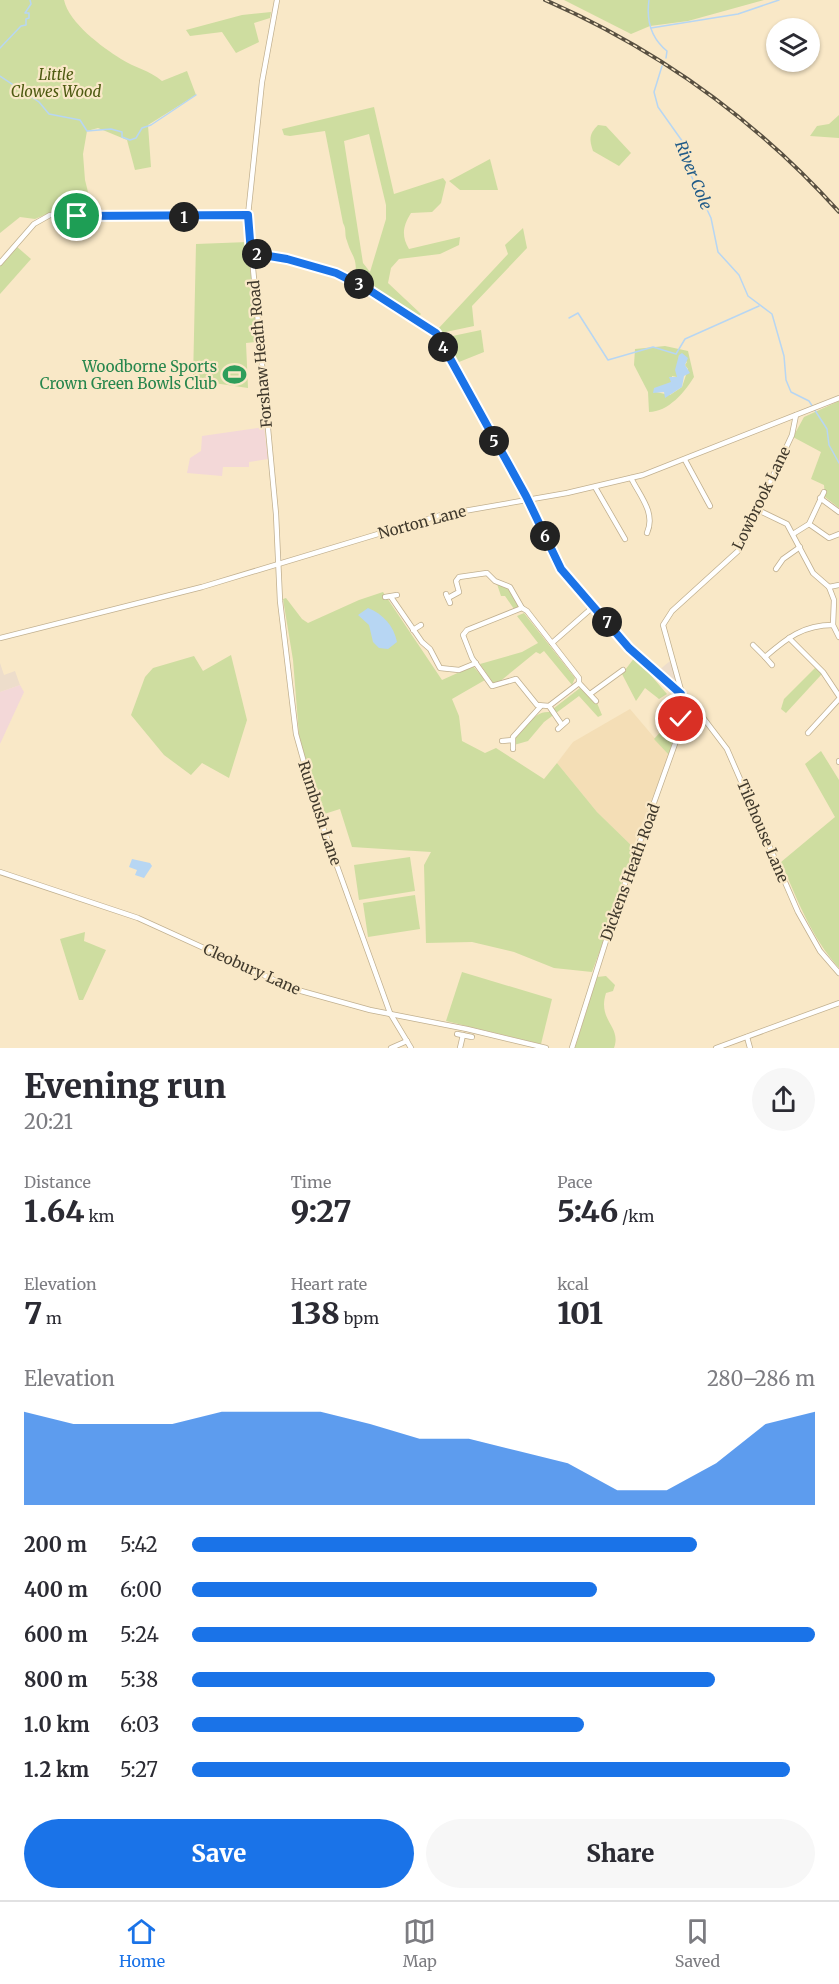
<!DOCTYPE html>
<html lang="en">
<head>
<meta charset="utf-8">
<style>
  :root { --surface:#fff; --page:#f7f7f7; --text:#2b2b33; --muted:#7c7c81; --line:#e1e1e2; --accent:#1a73e8 }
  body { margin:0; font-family:Merriweather,serif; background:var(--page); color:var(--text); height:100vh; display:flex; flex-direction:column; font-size:22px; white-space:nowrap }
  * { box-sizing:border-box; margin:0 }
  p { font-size:20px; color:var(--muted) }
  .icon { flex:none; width:33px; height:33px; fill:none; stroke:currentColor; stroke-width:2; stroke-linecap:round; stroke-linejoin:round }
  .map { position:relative; height:1048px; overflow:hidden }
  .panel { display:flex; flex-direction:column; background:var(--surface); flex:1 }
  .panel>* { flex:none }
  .tools { position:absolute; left:766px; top:18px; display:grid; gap:12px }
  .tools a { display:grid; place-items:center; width:54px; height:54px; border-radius:50%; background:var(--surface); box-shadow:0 2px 4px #0004; font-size:30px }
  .pin { position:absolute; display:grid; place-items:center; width:51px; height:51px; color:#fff; margin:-26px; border:3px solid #fff; border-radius:50%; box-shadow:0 2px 6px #0007 }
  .km { position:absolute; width:30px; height:30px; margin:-15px; border-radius:50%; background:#222; color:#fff; font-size:16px; line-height:30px; text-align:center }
  .round { display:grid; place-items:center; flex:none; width:63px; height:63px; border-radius:32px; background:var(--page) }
  .overview { display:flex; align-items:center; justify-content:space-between; height:102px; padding:0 24px }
  h1 { font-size:33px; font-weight:800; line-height:45px }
  .metrics { display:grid; grid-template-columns:repeat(3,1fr); gap:9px; height:102px; padding:6px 24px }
  .metrics div { display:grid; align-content:center }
  .metrics b { font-size:30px; font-weight:800 }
  .metrics small { font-size:16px; font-weight:400 }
  .metrics p { font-size:16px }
  .chart { height:168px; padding:12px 24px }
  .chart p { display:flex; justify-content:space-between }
  .chart svg { width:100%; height:108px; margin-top:6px; fill:var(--accent); opacity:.7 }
  .cta { display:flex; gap:12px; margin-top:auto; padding:12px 24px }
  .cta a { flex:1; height:69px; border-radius:36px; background:var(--accent); color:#fff; font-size:24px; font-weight:800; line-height:69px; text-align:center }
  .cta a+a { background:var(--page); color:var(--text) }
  ul { padding:0 24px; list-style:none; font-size:20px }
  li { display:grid; grid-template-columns:96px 72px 1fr; align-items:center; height:45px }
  li i { height:15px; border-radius:8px; background:var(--accent) }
  .tabs { display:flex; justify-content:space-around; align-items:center; height:84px; border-top:2px solid var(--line); background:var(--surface); font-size:16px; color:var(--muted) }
  .tabs a { display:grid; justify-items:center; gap:3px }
  .tabs .active { color:var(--accent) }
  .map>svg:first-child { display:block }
  .commercial { fill:#edddcb }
  .industrial { fill:#f3d8d8 }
  .built { fill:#f4deb6 }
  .green { fill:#cedda0; fill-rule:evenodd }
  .water { fill:#b7d6f3 }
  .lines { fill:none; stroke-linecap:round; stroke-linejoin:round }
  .stream { stroke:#b7d6f3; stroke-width:1.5 }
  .minor-casing { stroke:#c1b090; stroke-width:6 }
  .minor { stroke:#fff; stroke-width:4.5 }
  .rail-casing { stroke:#595041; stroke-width:4 }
  .rail { stroke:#f9e8c7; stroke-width:1.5; stroke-dasharray:4.5; stroke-linecap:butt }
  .route-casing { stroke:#fff; stroke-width:12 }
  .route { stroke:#1a73e8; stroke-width:8 }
  .labels { text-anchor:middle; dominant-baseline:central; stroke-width:4.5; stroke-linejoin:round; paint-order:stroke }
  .park-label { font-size:15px; font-style:italic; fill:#4e5a11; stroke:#f9e8c7 }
  .street-label { font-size:15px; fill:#40392c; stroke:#f9e8c7 }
  .leisure-label { font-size:15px; fill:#27864d; stroke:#f9e8c7; text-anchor:end }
  .water-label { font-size:16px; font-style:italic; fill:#205a87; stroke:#f9e8c7 }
</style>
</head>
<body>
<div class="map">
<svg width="839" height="1048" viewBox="0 0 839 1048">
  <rect width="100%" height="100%" fill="#f9e8c7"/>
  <!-- commercial -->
  <g class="commercial">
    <path d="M 670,661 L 678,682 L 675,686 L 658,671 Z"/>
    <path d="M 0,663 L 4,675 L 15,671 L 20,685 L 0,692 Z"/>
  </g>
  <!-- industrial -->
  <g class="industrial">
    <path d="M 264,427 L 268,459 L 249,462 L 249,467 L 223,467 L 222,476 L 187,473 L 190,458 L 201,451 L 202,436 Z"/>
    <path d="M 20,685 L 24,692 L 0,744 L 0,692 Z"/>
  </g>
  <!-- built -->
  <path class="built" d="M 630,709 L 669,755 L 633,847 L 597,812 L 557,763 L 573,742 Z"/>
  <!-- green -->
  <g class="green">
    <path d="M 0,0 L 64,0 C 69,23 102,47 121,59 C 135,68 149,70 162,81 L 187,71 L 196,95 L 148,125 L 151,167 L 135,170 L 127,140 L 98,128 L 87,131 L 83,154 L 85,180 L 93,212 L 49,213 L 35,219 L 20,217 L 0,233 Z"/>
    <path d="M 564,0 L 764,0 L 688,21 L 650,26 L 631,34 Z"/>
    <path d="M 271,12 L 270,18 L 254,23 L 259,42 L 236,53 L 222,32 L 190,36 L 186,30 L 242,15 Z"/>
    <path d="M 374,107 L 394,194 L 443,178 L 446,182 L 441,203 L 432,212 L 411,213 C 403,226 401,236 409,249 L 460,237 L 459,245 L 440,254 L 399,259 L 391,268 L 388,283 L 421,314 L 418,317 L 355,278 C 358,257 352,258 347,241 C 344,234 347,230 343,223 L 325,131 L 290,136 L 284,135 L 282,129 ZM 369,134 L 386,205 L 386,219 L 370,272 L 363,263 L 344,141 Z"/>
    <path d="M 839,115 L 839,138 L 810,136 L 817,126 L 829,124 Z"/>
    <path d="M 598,125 L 606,126 L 631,153 L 619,166 L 593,151 C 589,139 589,134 598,125 Z"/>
    <path d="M 490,159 L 498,190 L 460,190 L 449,181 Z"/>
    <path d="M 523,228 L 527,248 L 472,306 L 474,326 L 441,333 L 437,330 L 508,254 L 505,245 Z"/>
    <path d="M 248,242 L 257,342 L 246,343 L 248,388 L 193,380 L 196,244 Z"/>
    <path d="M 16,246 L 31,259 L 0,294 L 0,266 Z"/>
    <path d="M 481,330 L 484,352 L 454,364 L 443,338 Z"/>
    <path d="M 665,346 L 688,351 L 694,377 C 685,392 668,412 649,412 L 648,392 L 634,365 L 635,349 ZM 679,355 L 687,362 L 685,365 L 688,369 L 682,387 L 670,395 L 656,392 L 672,382 L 672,376 L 677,377 Z"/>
    <path d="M 839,401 L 839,508 L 825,497 L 824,485 L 811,479 L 821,452 L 793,437 L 804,417 Z"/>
    <path d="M 497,584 C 509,585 514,597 519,607 L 514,609 L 505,596 L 501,596 Z"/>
    <path d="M 383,592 L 442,680 L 473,666 L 485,680 L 452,699 L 459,716 L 462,741 L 485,753 L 496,748 L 544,779 L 557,763 L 597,812 L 633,847 L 636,853 L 592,972 L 554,968 L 514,952 L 472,942 L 426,943 L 424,865 L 431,852 L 352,847 L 340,809 L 321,815 L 299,735 L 293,660 L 283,599 L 286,598 L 302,619 L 308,623 L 359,600 Z"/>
    <path d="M 524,613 L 575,678 L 572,685 L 544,651 L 540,654 L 536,652 L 498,683 L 493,683 L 480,664 L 522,652 L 538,643 L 517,616 Z"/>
    <path d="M 231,655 L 247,720 L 229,778 L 202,763 L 191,775 L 164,755 L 131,715 L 145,677 L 153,668 L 194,656 L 203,671 Z"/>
    <path d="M 635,657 L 667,694 L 659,699 L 645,688 L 636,701 L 622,674 Z"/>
    <path d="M 815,668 L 822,672 L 821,675 L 786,713 L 781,709 L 784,699 Z"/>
    <path d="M 580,688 L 597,703 L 602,715 L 598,717 L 579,696 L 544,722 L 528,741 L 514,745 L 515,737 C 527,730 532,711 549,712 Z"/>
    <path d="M 678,697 L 679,712 L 669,755 L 654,739 C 665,728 673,717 667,702 Z"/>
    <path d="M 821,751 L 839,780 L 839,968 C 811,937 797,899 781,862 L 835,817 L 805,764 Z"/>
    <path d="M 410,857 L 415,891 L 359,900 L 354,865 Z"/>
    <path d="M 415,895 L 420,929 L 368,937 L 363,903 Z"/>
    <path d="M 85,932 L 84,941 L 106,950 L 83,1000 L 79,1000 L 60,939 Z"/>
    <path d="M 462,972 L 552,999 L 541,1044 L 446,1021 Z"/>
    <path d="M 606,976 L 615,985 L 613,991 L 606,993 C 597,1021 622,1026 614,1048 L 575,1048 L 597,977 Z"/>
  </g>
  <!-- water -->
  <g class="water">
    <path d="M 682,353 L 688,358 L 685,365 L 690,373 L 684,376 L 682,387 L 665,398 L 664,392 L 653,393 L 654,388 L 671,382 L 669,377 L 677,377 L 675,370 L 679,355 Z"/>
    <path d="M 368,608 C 383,614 394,626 397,642 L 388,649 L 379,648 L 373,642 L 369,625 L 358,615 Z"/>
    <path d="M 132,859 L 150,863 L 152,866 L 144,878 L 135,875 L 137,870 L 129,867 Z"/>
  </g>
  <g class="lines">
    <!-- stream -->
    <g class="stream">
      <path d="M 649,0 C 646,21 651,38 667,51 L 666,58"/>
      <path d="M 651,28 L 738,14 L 779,0"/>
      <path d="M 0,48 L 21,26 L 26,25 L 26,19 L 29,18 L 29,13 L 25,13 L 31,4 L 30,0"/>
      <path d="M 662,66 L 654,92 L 658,107 L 685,145 L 688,169 L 711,218 L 718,252 L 739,275 L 748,296 L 772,314 L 784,356 L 786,380 L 791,392 L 809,401 L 827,429 L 829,445 L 839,463"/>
      <path d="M 0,76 L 39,102 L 49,114 L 80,120 L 87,131 L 111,129 L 122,132 L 122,137 L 130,140 L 136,138 L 142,128 L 151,125 L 196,95"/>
      <path d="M 569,318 L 578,313 L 608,360 L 653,347 L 676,354 L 685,339 L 759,306"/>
    </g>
    <defs>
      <g id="minor">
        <path d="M 277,0 L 262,82 L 248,215 L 276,514 L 280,601 L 296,734 L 319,816 L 390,1013 L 411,1048"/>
        <path d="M 251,253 L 287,259 L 336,273 L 366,288 L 436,333 L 526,497 L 561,569 L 629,648 L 695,707 L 727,749 L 798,912 L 820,951 L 839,973"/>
        <path d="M 0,263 L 34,224 L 50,215 L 248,215"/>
        <path d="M 685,460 L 710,506"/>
        <path d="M 631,478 C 640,496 656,513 647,533"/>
        <path d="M 595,487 L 625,539"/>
        <path d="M 820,498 L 839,512"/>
        <path d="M 758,510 L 787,524 L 813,573 L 829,587 L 834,600 L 833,625 L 839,637"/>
        <path d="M 809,524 L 829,538 L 839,534"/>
        <path d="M 793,534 L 809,524 L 824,492"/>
        <path d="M 776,569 L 783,559 L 800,547"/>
        <path d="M 829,587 L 839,585"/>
        <path d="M 446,594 L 450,603"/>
        <path d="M 385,597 L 397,595"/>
        <path d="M 391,597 L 422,642 L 430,649 L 440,668 L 459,670 L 476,663"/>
        <path d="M 448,598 L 459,592 L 456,581 L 459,577 L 487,573 L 495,581 L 510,587 L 522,608"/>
        <path d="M 522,608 L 527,611 L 579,678 L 579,683 L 549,706 L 537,705 L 516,679 L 492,686 L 472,658 L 463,635 L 467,630 Z"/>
        <path d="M 413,630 L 421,625"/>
        <path d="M 0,638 L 202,587 L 441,515 L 567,493 L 643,475 L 839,398"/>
        <path d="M 789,638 L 823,672 L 839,696"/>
        <path d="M 552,643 L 593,607"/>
        <path d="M 753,645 L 765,657"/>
        <path d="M 772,665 L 765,657 C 787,638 803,625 833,625"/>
        <path d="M 579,683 L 596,701"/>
        <path d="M 590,694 L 623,670"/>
        <path d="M 549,706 L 562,725"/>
        <path d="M 558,729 L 567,721"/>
        <path d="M 808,733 L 839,699"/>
        <path d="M 502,741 L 512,740"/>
        <path d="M 513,749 L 513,737 L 541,706"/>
        <path d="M 839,762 L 839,761"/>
        <path d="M 0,872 L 138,918 L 294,989 L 370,1010 L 467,1029 L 546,1048"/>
        <path d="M 457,1034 L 472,1037"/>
        <path d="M 747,1037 L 750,1048"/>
        <path d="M 391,1048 L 407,1041"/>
        <path d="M 460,1048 L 463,1035"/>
        <path d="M 572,1048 L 617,906 L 676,741 L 681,690 L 663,625 L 672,611 L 738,551 L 792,435 L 796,415"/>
        <path d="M 716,1048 L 839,1003"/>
      </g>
    </defs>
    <!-- minor casing -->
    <use href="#minor" class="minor-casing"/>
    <!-- minor -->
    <use href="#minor" class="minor"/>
    <defs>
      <path id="rail" d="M 545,0 C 657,49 757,121 839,212"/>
    </defs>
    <!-- rail casing -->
    <use href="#rail" class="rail-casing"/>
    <!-- rail -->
    <use href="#rail" class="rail"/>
  </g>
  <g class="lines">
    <defs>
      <path id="route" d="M 77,216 L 248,215 L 251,253 L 287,259 L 336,273 L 366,288 L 436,333 L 526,496 L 561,569 L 629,648 L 681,694 L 681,719"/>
    </defs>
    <!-- route casing -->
    <use href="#route" class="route-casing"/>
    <!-- route -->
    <use href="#route" class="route"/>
  </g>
  <!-- icons -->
  <defs>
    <symbol id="stadium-bare" viewBox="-9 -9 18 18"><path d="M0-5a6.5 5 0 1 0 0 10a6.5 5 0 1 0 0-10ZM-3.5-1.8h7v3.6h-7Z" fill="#2e9e5b" stroke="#f9e8c7" stroke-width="2.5" paint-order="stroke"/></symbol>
  </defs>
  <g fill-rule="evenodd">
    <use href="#stadium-bare" x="218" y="358" width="33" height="33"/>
  </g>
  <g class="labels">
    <!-- park labels -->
    <g class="park-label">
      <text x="56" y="74">Little<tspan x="56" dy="17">Clowes Wood</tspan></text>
    </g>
    <!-- street labels -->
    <g class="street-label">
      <text transform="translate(260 354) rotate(-95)">Forshaw Heath Road</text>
      <text transform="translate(761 498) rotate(-64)">Lowbrook Lane</text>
      <text transform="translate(422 522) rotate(-15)">Norton Lane</text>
      <text transform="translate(320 813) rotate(72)">Rumbush Lane</text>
      <text transform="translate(763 831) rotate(67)">Tilehouse Lane</text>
      <text transform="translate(630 872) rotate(-70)">Dickens Heath Road</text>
      <text transform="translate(252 969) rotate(24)">Cleobury Lane</text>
    </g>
    <!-- leisure labels -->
    <g class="leisure-label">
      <text x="217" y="366">Woodborne Sports<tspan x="217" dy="17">Crown Green Bowls Club</tspan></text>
    </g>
    <!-- water labels -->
    <g class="water-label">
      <text transform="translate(694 175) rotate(68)">River Cole</text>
    </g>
  </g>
</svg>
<div class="tools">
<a><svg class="icon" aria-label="layers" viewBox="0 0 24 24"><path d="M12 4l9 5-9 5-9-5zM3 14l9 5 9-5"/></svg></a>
</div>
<div class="pin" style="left:77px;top:216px;background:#1e9e55"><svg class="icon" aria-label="arrive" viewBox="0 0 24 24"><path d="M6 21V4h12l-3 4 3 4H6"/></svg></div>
<div class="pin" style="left:681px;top:719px;background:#d93025"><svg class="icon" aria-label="check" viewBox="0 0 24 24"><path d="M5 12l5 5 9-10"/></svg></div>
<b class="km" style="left:184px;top:217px">1</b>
<b class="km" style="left:257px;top:254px">2</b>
<b class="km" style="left:359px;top:284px">3</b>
<b class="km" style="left:443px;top:347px">4</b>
<b class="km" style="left:494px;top:441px">5</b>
<b class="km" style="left:545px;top:536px">6</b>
<b class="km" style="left:607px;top:622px">7</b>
</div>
<section class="panel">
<div class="overview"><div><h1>Evening run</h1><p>20:21</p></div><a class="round"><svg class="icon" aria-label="share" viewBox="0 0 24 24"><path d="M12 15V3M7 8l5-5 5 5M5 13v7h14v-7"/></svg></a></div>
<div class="metrics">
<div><p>Distance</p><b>1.64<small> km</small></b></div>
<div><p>Time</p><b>9:27</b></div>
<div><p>Pace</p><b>5:46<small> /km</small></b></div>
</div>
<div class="metrics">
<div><p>Elevation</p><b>7<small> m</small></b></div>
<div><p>Heart rate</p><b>138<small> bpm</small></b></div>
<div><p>kcal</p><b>101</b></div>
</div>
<div class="chart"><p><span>Elevation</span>280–286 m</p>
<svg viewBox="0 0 160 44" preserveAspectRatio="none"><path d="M0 44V6L10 11L20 11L30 11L40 6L50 6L60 6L70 11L80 17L90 17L100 22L110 27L120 38L130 38L140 27L150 11L160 6V44z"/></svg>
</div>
<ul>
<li><b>200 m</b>5:42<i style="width:81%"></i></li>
<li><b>400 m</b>6:00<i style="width:65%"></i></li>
<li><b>600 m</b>5:24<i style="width:100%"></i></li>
<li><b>800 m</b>5:38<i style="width:84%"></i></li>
<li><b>1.0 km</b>6:03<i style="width:63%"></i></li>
<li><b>1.2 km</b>5:27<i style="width:96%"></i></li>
</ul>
<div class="cta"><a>Save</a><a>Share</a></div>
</section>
<nav class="tabs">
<a class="active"><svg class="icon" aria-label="home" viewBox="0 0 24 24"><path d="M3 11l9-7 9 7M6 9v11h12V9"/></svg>Home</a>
<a><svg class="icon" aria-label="map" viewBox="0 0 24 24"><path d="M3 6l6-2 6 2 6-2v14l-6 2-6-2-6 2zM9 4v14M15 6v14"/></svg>Map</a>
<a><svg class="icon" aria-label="saved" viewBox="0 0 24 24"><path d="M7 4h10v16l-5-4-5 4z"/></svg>Saved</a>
</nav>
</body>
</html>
